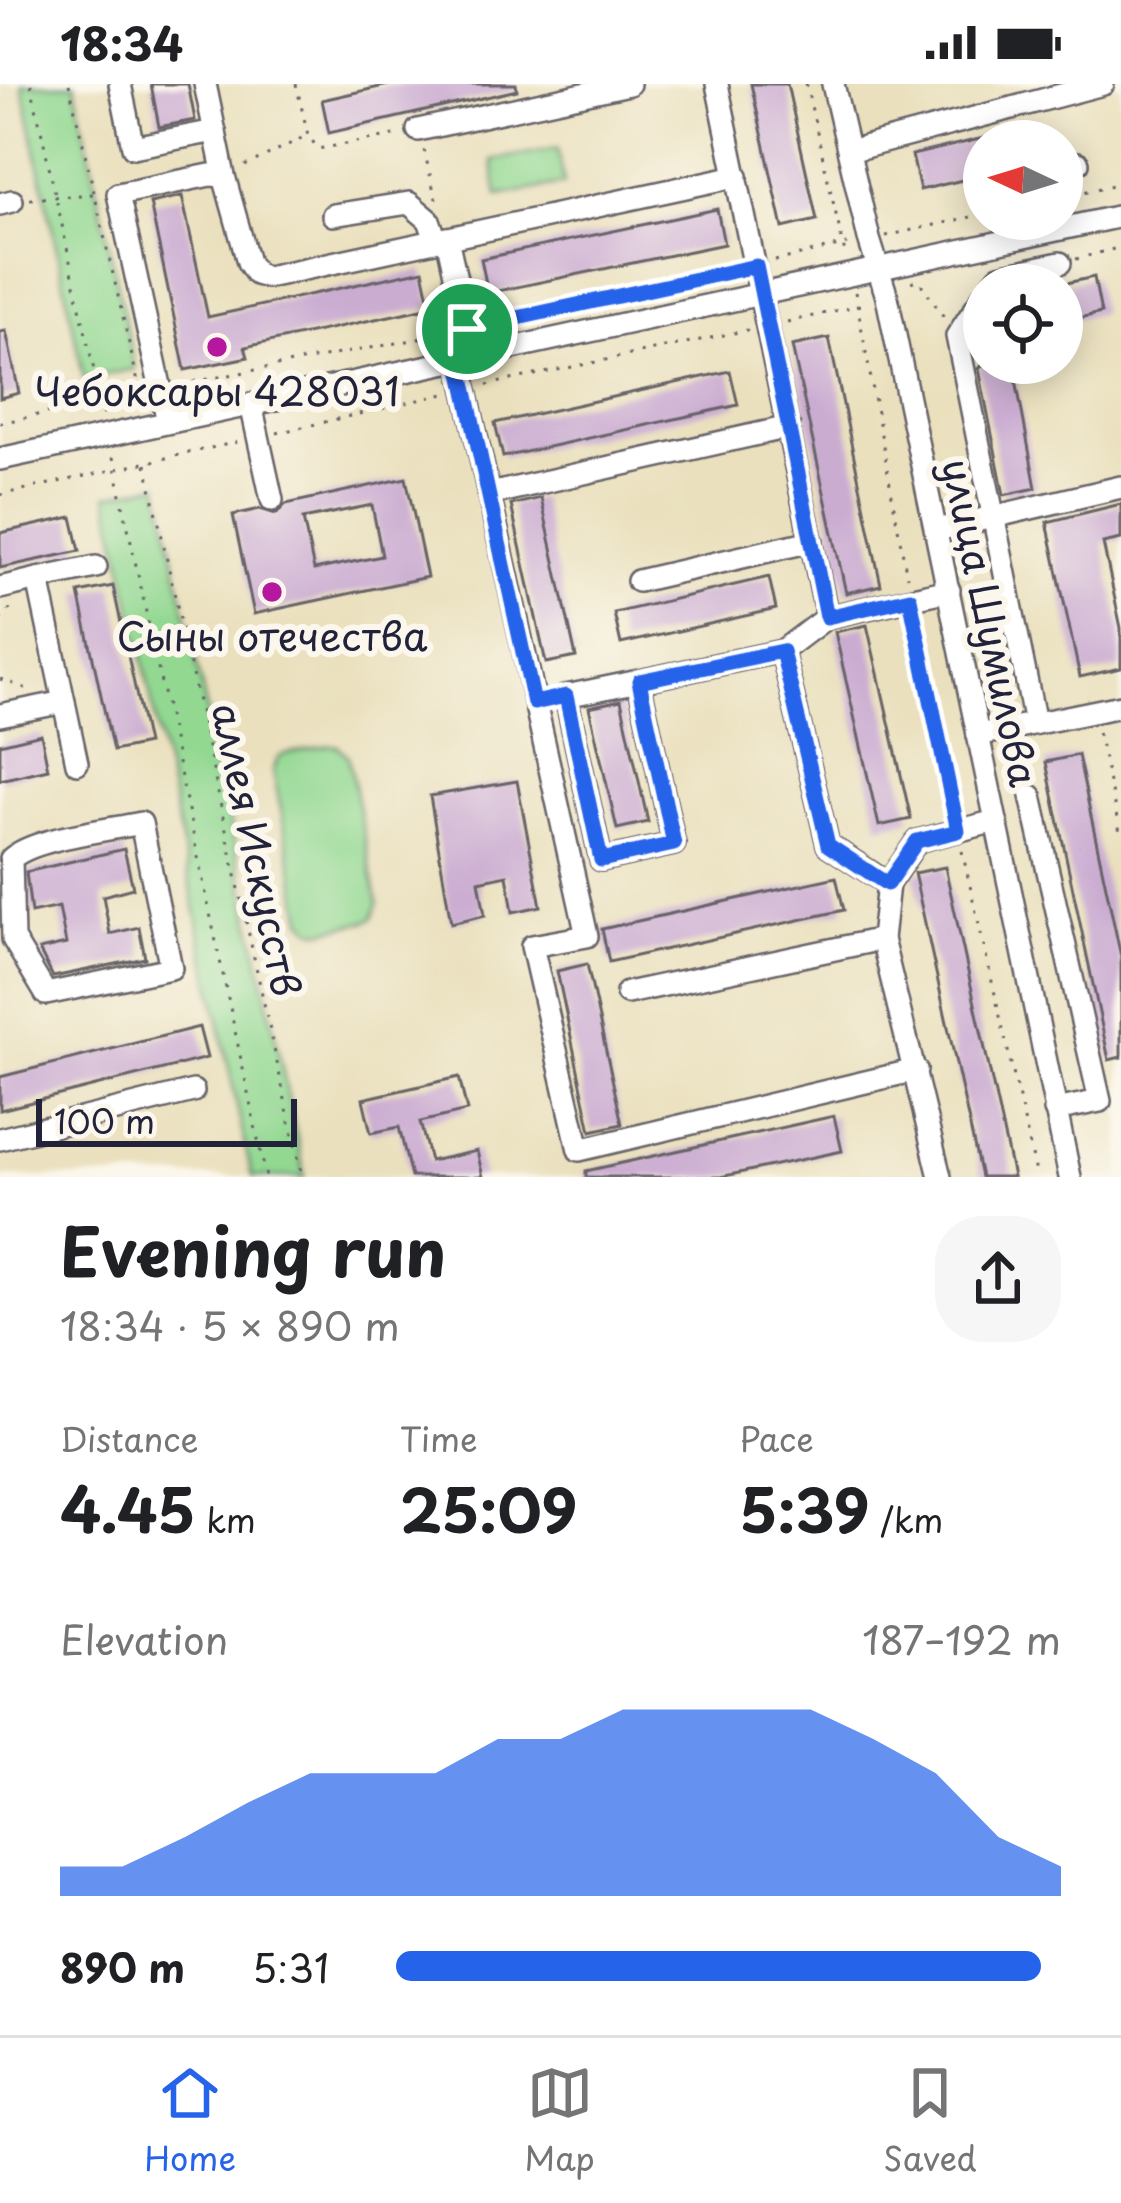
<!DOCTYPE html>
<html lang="en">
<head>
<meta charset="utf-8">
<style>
  :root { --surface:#fff; --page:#f6f6f6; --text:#202124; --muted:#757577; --line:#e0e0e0; --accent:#2563eb }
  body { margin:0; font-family:"Playpen Sans",sans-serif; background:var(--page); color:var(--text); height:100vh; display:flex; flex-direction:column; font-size:45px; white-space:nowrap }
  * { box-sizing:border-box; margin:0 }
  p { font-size:39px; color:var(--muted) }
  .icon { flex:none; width:66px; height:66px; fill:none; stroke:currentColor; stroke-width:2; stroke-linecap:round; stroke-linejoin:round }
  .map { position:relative; height:1093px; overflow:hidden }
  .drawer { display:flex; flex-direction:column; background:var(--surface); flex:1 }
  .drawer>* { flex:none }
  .needle { width:78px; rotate:274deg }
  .tools { position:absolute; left:963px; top:36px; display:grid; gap:24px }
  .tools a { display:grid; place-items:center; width:120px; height:120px; border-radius:50%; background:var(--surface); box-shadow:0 6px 30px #0003; font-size:60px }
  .scale { position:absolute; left:36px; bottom:30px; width:261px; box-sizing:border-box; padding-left:12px; border:6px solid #22223b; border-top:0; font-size:33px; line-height:42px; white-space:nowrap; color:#22223b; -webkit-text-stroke:9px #fbf7ec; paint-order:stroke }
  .pin { position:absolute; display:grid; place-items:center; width:102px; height:102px; color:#fff; margin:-51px; border:6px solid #fff; border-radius:50%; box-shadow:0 3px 12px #0007 }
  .round { display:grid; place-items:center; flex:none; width:126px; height:126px; border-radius:48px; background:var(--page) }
  .summary { display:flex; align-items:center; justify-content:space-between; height:204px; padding:0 60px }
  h1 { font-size:66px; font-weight:700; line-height:90px }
  .stats { display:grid; grid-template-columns:repeat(3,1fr); gap:18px; height:204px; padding:12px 60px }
  .stats div { display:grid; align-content:center }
  .stats b { font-size:60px; font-weight:700 }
  .stats small { font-size:33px; font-weight:400 }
  .stats p { font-size:33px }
  .chart { height:336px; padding:24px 60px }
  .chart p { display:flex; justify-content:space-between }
  .chart svg { width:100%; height:216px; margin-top:12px; fill:var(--accent); opacity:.7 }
  ul { padding:0 60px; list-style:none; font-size:39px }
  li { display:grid; grid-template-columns:192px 144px 1fr; align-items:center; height:90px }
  li i { height:30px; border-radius:15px; background:var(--accent) }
  .status { display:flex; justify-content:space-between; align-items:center; height:84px; padding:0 60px; background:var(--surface); direction:ltr }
  .status svg { height:33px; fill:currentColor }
  .dock { display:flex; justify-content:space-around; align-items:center; height:168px; border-top:3px solid var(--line); background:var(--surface); font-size:33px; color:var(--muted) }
  .dock a { display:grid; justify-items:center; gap:6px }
  .dock .active { color:var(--accent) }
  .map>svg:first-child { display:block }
  .green { fill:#92d891; stroke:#5a7d66; stroke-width:3 }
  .building { fill:#caacd1; fill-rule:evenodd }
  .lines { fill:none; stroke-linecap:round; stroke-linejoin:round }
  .minor-casing { stroke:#686468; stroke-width:26 }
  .path { stroke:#686468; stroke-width:3; stroke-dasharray:3 9; stroke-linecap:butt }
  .minor { stroke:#fff; stroke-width:21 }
  .route-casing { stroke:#fff; stroke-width:24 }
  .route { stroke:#2563eb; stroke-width:15 }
  .poi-dot { fill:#b5179e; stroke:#fbf7ec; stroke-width:4.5 }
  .labels { text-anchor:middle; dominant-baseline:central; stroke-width:12; stroke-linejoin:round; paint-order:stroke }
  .poi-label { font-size:39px; fill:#22223b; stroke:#fbf7ec }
  .street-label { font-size:39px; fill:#22223b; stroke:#fbf7ec }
</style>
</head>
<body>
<div class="status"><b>18:34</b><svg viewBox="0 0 49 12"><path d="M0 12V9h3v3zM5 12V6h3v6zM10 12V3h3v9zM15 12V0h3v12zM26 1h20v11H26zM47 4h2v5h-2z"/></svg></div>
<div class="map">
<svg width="1121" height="1093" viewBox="0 0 1121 1093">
  <rect width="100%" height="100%" fill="#fbf7ec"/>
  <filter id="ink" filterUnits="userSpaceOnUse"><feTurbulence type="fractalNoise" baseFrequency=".00833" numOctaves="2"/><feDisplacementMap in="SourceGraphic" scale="24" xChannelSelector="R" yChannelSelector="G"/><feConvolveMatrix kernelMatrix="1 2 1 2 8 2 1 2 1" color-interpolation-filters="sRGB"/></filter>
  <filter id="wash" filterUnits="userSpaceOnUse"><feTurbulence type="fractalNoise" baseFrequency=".004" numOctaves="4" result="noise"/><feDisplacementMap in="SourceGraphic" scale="48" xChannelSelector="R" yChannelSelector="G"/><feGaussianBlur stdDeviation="2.7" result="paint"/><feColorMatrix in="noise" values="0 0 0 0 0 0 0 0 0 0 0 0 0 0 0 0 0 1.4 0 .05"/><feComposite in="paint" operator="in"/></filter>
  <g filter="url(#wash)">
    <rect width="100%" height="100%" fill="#eae0bd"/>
    <!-- green -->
    <g class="green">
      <path d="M 22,0 L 75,0 L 135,285 L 84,295 Z"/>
      <path d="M 558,64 L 564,100 L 498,112 L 492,76 Z"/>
      <path d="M 159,400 L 305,1093 L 252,1093 L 108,411 Z"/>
      <path d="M 330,661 L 338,662 L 348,672 L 378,820 L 373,834 L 367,837 L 321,847 L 313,846 L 303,835 L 273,687 L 278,674 L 285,670 Z"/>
    </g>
    <g id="blocks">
      <!-- building -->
      <g class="building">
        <path d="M 151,0 L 188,0 L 195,36 L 159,43 Z"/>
        <path d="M 393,0 L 516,0 L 517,6 L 329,49 L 322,16 Z"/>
        <path d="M 751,0 L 787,0 L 817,136 L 783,144 Z"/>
        <path d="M 984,54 L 984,91 L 920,106 L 912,71 Z"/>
        <path d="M 182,112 L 208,233 L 423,186 L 431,223 L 245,263 L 248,273 L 185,286 L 150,119 Z"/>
        <path d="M 717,125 L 724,160 L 488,209 L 481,175 Z"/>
        <path d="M 1094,193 L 1101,229 L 1062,238 L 1062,200 Z"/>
        <path d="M 6,247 L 19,309 L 0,314 L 0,248 Z"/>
        <path d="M 829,254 L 881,501 L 846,509 L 792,262 Z"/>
        <path d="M 984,279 L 1022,279 L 1015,290 L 1036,404 L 1004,411 L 979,285 Z"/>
        <path d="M 730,287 L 738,321 L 503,373 L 495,339 Z"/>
        <path d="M 406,394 L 427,493 L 254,530 L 233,431 L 260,425 L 276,430 L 286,420 ZM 372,421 L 382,472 L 314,486 L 303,435 Z"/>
        <path d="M 541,414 L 576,573 L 546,579 L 511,421 Z"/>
        <path d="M 1121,420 L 1121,455 L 1103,459 L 1121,544 L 1121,584 L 1080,593 L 1047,438 Z"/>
        <path d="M 72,433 L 80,467 L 0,484 L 0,449 Z"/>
        <path d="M 769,493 L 776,525 L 621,560 L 614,529 Z"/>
        <path d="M 113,502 L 147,660 L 113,667 L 79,509 Z"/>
        <path d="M 867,541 L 911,735 L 879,742 L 835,548 Z"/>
        <path d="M 621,616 L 648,738 L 617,745 L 589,623 Z"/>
        <path d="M 41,650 L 48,685 L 0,696 L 0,660 Z"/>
        <path d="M 1078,671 L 1121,873 L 1121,973 L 1109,976 L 1046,678 Z"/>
        <path d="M 517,697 L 541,822 L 513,828 L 507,791 L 479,797 L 485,831 L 451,839 L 430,712 Z"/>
        <path d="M 124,765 L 133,804 L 103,812 L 110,850 L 139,843 L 145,874 L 53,893 L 39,866 L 66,860 L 59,823 L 31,829 L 26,788 Z"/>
        <path d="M 945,783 L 1013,1093 L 981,1093 L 914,789 Z"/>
        <path d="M 836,793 L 844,826 L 609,878 L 602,845 Z"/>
        <path d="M 587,880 L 622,1040 L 591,1047 L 557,887 Z"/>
        <path d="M 199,943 L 207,974 L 0,1026 L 0,993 Z"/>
        <path d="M 459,993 L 467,1027 L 420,1038 L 430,1077 L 477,1067 L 483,1093 L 411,1093 L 399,1043 L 371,1049 L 363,1015 Z"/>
        <path d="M 834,1032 L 842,1067 L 720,1093 L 586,1093 L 586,1087 Z"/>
      </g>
    </g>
  </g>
  <g filter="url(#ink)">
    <use href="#blocks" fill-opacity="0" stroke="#686468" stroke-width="3"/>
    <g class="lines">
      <defs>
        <g id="minor">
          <path d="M 120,0 L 133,63 L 215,47"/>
          <path d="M 205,0 L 224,92 L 248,178 L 256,190 L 267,193 L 737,92"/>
          <path d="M 717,0 L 827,533"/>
          <path d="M 833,0 L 869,155 L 887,213 L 1070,1093"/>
          <path d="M 418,46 L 629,0"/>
          <path d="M 849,67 L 1103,0"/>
          <path d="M 1062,82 L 1078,79"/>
          <path d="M 0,120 L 12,117"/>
          <path d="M 333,131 L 409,119 L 429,136 L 436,156"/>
          <path d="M 447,154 L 473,272"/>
          <path d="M 992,201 L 999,192 L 1060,179"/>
          <path d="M 984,211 L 957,252 L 1035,639"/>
          <path d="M 459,275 L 587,852 L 532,862 L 579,1066 L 916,986"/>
          <path d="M 251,320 L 272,416"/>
          <path d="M 168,338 L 118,110 L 210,91 L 224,92"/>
          <path d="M 0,375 L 1121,132"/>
          <path d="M 490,410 L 789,343"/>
          <path d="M 937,446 L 1121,403"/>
          <path d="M 38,495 L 96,483"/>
          <path d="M 638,497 L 812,457"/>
          <path d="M 0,504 L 38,495 L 64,618 L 0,631"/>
          <path d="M 639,597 L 566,612 L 601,776 L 674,760 L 639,597 L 782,567"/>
          <path d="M 64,618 L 77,679"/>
          <path d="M 978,651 L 1121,622"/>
          <path d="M 1031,712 L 1100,1017 L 1055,1026"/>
          <path d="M 141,739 L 171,884 L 46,910 L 13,855 L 11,775 C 32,754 109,746 141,739 Z"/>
          <path d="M 888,800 L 828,761 L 782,567 L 827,533 L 949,506"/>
          <path d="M 627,909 L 882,855"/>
          <path d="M 0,1055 L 193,1007"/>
          <path d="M 940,1093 L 882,855 L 888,800 L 917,757 L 996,737"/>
        </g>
      </defs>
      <!-- minor casing -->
      <use href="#minor" class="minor-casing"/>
      <!-- path -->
      <g class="path">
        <path d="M 31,0 L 104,332"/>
        <path d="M 69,0 L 140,307"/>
        <path d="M 296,0 L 308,51 L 318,65 L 400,50"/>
        <path d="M 806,0 L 846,174"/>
        <path d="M 424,66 L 436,115"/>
        <path d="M 245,82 L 306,52"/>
        <path d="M 1062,113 L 1121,99"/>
        <path d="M 30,115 L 93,110"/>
        <path d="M 886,152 L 984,130"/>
        <path d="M 1076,175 L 1121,163"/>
        <path d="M 775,177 L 847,160"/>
        <path d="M 912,196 L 914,201 L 922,201 L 946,236"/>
        <path d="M 855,208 L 907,493"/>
        <path d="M 787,238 L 865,220"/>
        <path d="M 488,241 L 736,186"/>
        <path d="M 182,300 L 449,249"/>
        <path d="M 487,301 L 748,246"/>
        <path d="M 0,339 L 98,318"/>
        <path d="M 277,349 L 449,309"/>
        <path d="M 113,373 L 266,1093"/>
        <path d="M 146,380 L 302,1093"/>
        <path d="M 0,411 L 238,358"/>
        <path d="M 914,532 L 954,729"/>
        <path d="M 0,536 L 12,523"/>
        <path d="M 0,595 L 28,605"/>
        <path d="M 1098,649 L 1121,752"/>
        <path d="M 962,767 L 1037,1093"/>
      </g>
      <!-- minor -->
      <use href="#minor" class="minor"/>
    </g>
  </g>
  <g class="lines" filter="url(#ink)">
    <defs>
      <path id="route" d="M 756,182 L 827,533 L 910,514 L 958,747 L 917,757 L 887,800 L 828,761 L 782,567 L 639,597 L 674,760 L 601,776 L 566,612 L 534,619 L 459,275 L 473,272 L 467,245 Z"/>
    </defs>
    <!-- route casing -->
    <use href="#route" class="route-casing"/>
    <!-- route -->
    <use href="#route" class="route"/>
  </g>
  <!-- markers -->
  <g class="poi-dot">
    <circle cx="217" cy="263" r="12"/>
    <circle cx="272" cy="508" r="12"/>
  </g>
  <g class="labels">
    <!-- poi labels -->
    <g class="poi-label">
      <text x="217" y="305">Чебоксары 428031</text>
      <text x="272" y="550">Сыны отечества</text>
    </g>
    <!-- street labels -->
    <g class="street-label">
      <text transform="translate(992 538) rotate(78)">улица Шумилова</text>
      <text transform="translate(258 765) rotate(78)">аллея Искусств</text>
    </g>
  </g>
</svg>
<div class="tools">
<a><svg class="needle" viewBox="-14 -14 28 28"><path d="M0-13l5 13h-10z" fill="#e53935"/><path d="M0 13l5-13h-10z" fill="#757577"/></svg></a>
<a><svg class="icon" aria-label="locate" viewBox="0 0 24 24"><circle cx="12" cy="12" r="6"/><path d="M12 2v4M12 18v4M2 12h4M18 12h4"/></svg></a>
</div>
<div class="scale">100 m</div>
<div class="pin" style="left:467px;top:245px;background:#1e9e55"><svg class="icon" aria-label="arrive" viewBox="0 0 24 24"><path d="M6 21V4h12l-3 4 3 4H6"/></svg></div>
</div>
<section class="drawer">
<div class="summary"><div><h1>Evening run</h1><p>18:34 · 5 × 890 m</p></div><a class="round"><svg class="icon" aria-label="share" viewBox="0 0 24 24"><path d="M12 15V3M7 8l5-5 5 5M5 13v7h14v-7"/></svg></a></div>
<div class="stats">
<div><p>Distance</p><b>4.45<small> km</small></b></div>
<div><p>Time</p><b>25:09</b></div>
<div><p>Pace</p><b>5:39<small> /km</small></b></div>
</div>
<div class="chart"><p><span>Elevation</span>187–192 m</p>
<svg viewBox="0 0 160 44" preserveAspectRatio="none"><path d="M0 44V38L10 38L20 32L30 25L40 19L50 19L60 19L70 12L80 12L90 6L100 6L110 6L120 6L130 12L140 19L150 32L160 38V44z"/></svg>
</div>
<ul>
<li><b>890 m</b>5:31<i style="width:97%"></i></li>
</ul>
</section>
<nav class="dock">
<a class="active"><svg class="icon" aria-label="home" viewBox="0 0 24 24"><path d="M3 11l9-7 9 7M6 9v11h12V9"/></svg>Home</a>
<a><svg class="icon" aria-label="map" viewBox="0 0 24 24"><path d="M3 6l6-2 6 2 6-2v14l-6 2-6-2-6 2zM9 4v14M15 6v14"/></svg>Map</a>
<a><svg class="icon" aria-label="saved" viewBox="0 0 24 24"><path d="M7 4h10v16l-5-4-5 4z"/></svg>Saved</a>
</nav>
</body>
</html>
